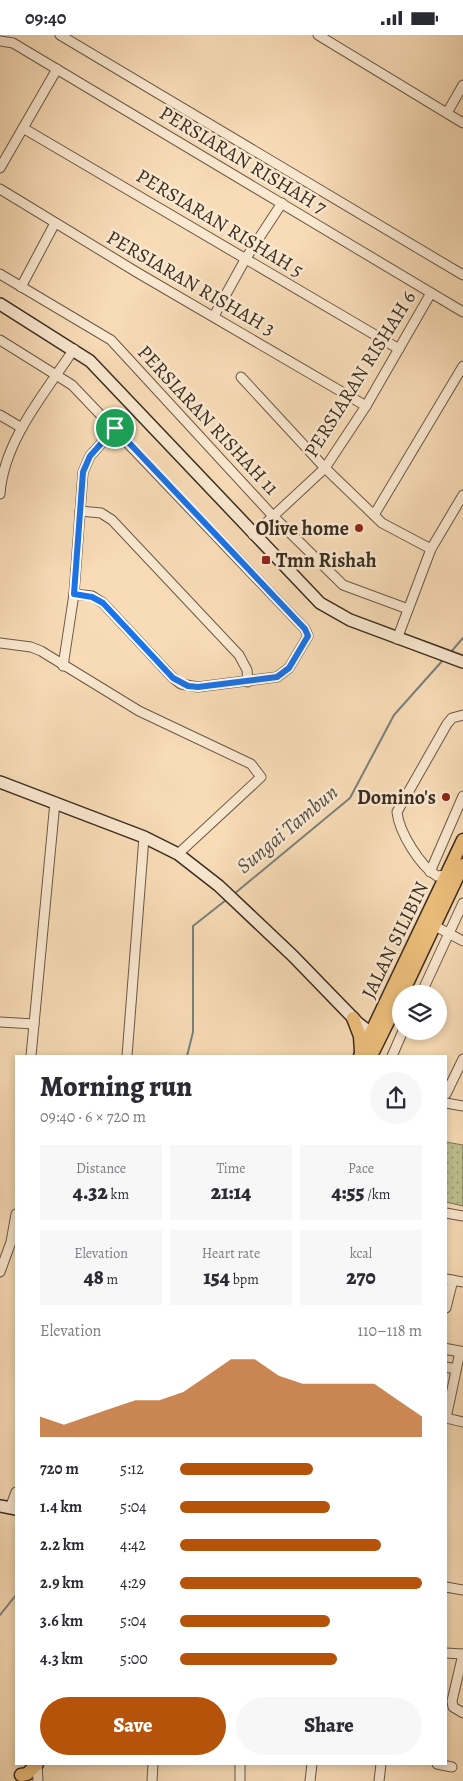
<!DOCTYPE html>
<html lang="en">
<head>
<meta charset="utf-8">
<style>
  :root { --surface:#fff; --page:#f7f7f7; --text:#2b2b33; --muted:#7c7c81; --accent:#b45309 }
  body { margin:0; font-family:Alegreya,serif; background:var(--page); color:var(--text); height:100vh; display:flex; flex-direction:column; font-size:19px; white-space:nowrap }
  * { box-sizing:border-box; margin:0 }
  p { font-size:16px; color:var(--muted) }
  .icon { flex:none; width:28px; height:28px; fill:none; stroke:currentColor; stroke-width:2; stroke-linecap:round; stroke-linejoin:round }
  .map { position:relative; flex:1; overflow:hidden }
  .details { position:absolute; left:15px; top:1020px; width:432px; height:710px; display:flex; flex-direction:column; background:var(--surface); border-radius:0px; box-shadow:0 2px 8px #0003 }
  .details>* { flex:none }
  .fabs { position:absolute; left:392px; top:950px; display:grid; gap:10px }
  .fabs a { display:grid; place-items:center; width:55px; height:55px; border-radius:50%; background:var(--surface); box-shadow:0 2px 8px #0003; font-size:25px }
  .pin { position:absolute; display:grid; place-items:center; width:42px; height:42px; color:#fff; margin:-21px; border:2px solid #fff; border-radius:50%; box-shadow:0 1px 5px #0007 }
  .round { display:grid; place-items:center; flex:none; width:52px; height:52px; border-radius:26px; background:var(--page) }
  .summary { display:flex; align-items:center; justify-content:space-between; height:85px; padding:0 25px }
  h1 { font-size:28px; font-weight:800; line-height:38px }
  .metrics { display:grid; grid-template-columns:repeat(3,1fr); gap:8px; height:85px; padding:5px 25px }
  .metrics div { display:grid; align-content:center; border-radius:0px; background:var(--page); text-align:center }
  .metrics b { font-size:21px; font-weight:800 }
  .metrics small { font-size:14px; font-weight:400 }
  .metrics p { font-size:14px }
  .chart { height:140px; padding:10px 25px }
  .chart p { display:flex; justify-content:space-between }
  .chart svg { width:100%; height:90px; margin-top:5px; fill:var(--accent); opacity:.7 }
  .primary-button { display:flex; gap:10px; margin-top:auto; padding:10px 25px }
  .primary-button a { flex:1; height:58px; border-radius:30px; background:var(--accent); color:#fff; font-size:20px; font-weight:800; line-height:58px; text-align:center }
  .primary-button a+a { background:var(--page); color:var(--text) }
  ul { padding:0 25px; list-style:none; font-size:16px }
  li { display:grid; grid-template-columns:80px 60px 1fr; align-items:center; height:38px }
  li i { height:12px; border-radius:6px; background:var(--accent) }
  .status { display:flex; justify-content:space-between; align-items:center; height:35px; padding:0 25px; background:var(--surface); direction:ltr }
  .status svg { height:14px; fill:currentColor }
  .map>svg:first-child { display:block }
  .grass { fill:url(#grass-dots); stroke:#7b7658 }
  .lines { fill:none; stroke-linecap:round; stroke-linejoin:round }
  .stream { stroke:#78817c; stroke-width:2 }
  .minor-casing { stroke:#695946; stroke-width:11 }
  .tertiary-casing { stroke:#695946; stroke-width:12 }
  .secondary-casing { stroke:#392d21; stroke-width:14 }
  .primary-casing { stroke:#392d21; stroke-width:15 }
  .minor { stroke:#fae8d0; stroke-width:9 }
  .tertiary { stroke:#fae8d0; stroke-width:10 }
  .secondary { stroke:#fae8d0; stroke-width:11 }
  .primary { stroke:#ecbe7c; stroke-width:12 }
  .route-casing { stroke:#fff; stroke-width:10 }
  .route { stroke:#1a73e8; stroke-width:6 }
  .poi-dot { fill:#8f2418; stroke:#fae8d0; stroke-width:2 }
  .labels { text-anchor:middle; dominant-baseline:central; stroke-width:5; stroke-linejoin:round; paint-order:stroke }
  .street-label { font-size:20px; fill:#392d21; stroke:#fae8d0 }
  .poi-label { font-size:20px; font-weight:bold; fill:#392d21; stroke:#fae8d0; text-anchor:end }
  .water-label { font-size:21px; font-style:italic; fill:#535047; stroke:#fae8d0 }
</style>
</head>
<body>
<div class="status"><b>09:40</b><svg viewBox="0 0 49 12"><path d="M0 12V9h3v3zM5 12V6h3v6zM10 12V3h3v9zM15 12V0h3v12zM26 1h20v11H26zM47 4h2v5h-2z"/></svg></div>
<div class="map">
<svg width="463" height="1746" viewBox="0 0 463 1746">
  <defs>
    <pattern id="grass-dots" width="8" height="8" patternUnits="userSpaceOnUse" patternTransform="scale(1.25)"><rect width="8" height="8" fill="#bdc08e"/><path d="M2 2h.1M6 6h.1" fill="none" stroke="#9b9c74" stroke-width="1.8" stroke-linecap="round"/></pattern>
  </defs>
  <rect width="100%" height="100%" fill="#f8dcb7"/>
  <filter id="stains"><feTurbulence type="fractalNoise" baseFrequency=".004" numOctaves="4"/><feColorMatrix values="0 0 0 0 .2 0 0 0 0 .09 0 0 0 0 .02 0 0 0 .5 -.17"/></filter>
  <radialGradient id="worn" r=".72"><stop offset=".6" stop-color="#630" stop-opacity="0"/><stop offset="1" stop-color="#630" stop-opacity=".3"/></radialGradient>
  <!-- grass -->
  <path class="grass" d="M 446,1107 L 463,1110 L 463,1171 L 446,1167 Z"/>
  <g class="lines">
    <!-- stream -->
    <g class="stream">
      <path d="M 450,618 L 463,603"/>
      <path d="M 234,859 L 350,763 L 394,680 L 443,625"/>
      <path d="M 187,1021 L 193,997 L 193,891 L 226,865"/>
      <path d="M 0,1580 L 16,1560"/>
    </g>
    <defs>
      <g id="minor">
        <path d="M 60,0 L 463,240"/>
        <path d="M 318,0 L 463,88"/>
        <path d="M 0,6 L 13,8 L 463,277"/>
        <path d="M 447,78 L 463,50"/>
        <path d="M 23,93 L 399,314"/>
        <path d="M 0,133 L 57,34"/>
        <path d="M 0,154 L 138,238 L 366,371"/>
        <path d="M 0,239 L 111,305 L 273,481 L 343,550 L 408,574"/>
        <path d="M 21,252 L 55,188"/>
        <path d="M 214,281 L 246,223 L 282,168"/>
        <path d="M 0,305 L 72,350 L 305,594 L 308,601 L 289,633 L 277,642 L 198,652 L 181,649 L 173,643 L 103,568 L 92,561 L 74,559"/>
        <path d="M 241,342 L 325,433 L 382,488 L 431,514"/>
        <path d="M 0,380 L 22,393"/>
        <path d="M 0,459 C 4,405 45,358 74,314"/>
        <path d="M 80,476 L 101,478 L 112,485 L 239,620 L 247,635 L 248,647"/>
        <path d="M 374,480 L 463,331"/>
        <path d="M 253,500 L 325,433 L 366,371 L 431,258"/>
        <path d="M 397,604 L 431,514 L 463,460"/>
        <path d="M 0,608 L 31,612 L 41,616 L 139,676 L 251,729 L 261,742 L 178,819"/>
        <path d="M 63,631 L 74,559 L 83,437 L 90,421 L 115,393"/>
        <path d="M 430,837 L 463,761"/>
        <path d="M 447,840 L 437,841 C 420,831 399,797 397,777 L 447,689 L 452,683 L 463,680"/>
        <path d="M 435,891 L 463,906"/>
        <path d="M 421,959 L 463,868"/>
        <path d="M 0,987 L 34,989"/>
        <path d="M 31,1021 L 55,767"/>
        <path d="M 127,1021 L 144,802"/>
        <path d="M 392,1021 L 403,996"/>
        <path d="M 446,1059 L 463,1024"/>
        <path d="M 446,1068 L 463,1071"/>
        <path d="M 446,1178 L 463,1181"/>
        <path d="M 0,1237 L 11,1207 L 16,1179"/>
        <path d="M 446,1244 L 463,1247"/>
        <path d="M 446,1273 L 453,1245"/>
        <path d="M 446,1332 L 456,1334"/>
        <path d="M 446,1383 L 460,1317"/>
        <path d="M 446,1383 L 463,1387"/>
        <path d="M 10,1473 L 16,1457"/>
        <path d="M 446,1552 L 463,1555"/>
        <path d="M 446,1618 L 462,1619"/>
        <path d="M 463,1619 L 452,1666 L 453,1672 L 463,1678"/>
        <path d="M 37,1729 L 38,1746"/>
        <path d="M 437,1729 L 452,1732"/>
        <path d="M 152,1746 L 153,1729"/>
        <path d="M 240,1746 L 240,1729"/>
        <path d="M 310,1746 L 312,1729"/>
        <path d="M 379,1746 L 381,1729"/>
      </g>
      <path id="tertiary" d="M 446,1314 L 463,1317"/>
      <g id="secondary">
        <path d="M 0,269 L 90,326 L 320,568 L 350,585 L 463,627"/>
        <path d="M 0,747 L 144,802 L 178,819 L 219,851 L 293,921 L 358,988 L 371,998"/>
        <path d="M 0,1471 L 16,1474"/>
      </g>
      <g id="primary">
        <path d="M 402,959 L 463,830"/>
        <path d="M 353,983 L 360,1001 L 361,1017"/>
        <path d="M 360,1021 L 463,805"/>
        <path d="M 371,1021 L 401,960"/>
        <path d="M 21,1740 L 27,1739 L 37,1729"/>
      </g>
    </defs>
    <!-- minor casing -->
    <use href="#minor" class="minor-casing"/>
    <!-- tertiary casing -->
    <use href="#tertiary" class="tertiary-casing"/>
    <!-- secondary casing -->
    <use href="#secondary" class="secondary-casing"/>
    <!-- primary casing -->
    <use href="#primary" class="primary-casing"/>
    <!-- minor -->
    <use href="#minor" class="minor"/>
    <!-- tertiary -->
    <use href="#tertiary" class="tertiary"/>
    <!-- secondary -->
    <use href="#secondary" class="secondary"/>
    <!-- primary -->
    <use href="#primary" class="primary"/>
  </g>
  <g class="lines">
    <defs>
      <path id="route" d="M 115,393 L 305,594 L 308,601 L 289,633 L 277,642 L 198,652 L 188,651 L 173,643 L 103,568 L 92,562 L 74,559 L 83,437 L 90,421 Z"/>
    </defs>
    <!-- route casing -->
    <use href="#route" class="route-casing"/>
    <!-- route -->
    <use href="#route" class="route"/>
  </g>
  <!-- markers -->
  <g class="poi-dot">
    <circle cx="359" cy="493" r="5"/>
    <rect x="261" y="520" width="10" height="10" rx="2.5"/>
    <circle cx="446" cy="762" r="5"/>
  </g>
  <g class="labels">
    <!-- street labels -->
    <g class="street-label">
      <text transform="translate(243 125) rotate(31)">PERSIARAN RISHAH 7</text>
      <text transform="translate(220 188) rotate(31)">PERSIARAN RISHAH 5</text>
      <text transform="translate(191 248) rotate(30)">PERSIARAN RISHAH 3</text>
      <text transform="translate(360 339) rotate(-58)">PERSIARAN RISHAH 6</text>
      <text transform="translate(208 385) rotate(47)">PERSIARAN RISHAH 11</text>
      <text transform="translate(395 905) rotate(-64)">JALAN SILIBIN</text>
    </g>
    <!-- poi labels -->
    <g class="poi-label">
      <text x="349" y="493">Olive home</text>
      <text x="276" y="525" text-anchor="start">Tmn Rishah</text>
      <text x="436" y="762">Domino's</text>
    </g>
    <!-- water labels -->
    <g class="water-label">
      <text transform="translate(287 794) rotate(-40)">Sungai Tambun</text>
    </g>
  </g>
  <rect width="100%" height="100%" filter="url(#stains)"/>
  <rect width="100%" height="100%" fill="url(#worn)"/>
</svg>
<div class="fabs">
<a><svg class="icon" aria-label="layers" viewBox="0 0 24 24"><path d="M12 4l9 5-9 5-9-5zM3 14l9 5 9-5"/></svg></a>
</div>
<div class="pin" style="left:115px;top:393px;background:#1e9e55"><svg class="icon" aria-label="arrive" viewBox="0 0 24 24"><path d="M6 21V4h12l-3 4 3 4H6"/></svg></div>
<section class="details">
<div class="summary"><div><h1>Morning run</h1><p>09:40 · 6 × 720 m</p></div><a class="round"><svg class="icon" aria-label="share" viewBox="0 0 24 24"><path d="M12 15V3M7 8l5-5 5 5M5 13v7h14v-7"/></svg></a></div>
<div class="metrics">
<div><p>Distance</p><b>4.32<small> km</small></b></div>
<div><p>Time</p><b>21:14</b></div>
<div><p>Pace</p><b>4:55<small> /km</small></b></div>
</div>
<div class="metrics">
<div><p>Elevation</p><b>48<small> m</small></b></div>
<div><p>Heart rate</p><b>154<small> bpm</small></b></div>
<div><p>kcal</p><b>270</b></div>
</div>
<div class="chart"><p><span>Elevation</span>110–118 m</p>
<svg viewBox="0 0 160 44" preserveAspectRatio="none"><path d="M0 44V34L10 38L20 34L30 30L40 26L50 26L60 22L70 14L80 6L90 6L100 14L110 18L120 18L130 18L140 18L150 26L160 34V44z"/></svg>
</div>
<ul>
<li><b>720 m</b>5:12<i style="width:55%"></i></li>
<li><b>1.4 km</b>5:04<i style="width:62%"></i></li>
<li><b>2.2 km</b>4:42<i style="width:83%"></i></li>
<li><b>2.9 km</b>4:29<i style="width:100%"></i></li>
<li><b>3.6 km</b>5:04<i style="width:62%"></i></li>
<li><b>4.3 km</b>5:00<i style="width:65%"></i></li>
</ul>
<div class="primary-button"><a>Save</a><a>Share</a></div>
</section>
</div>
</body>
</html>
